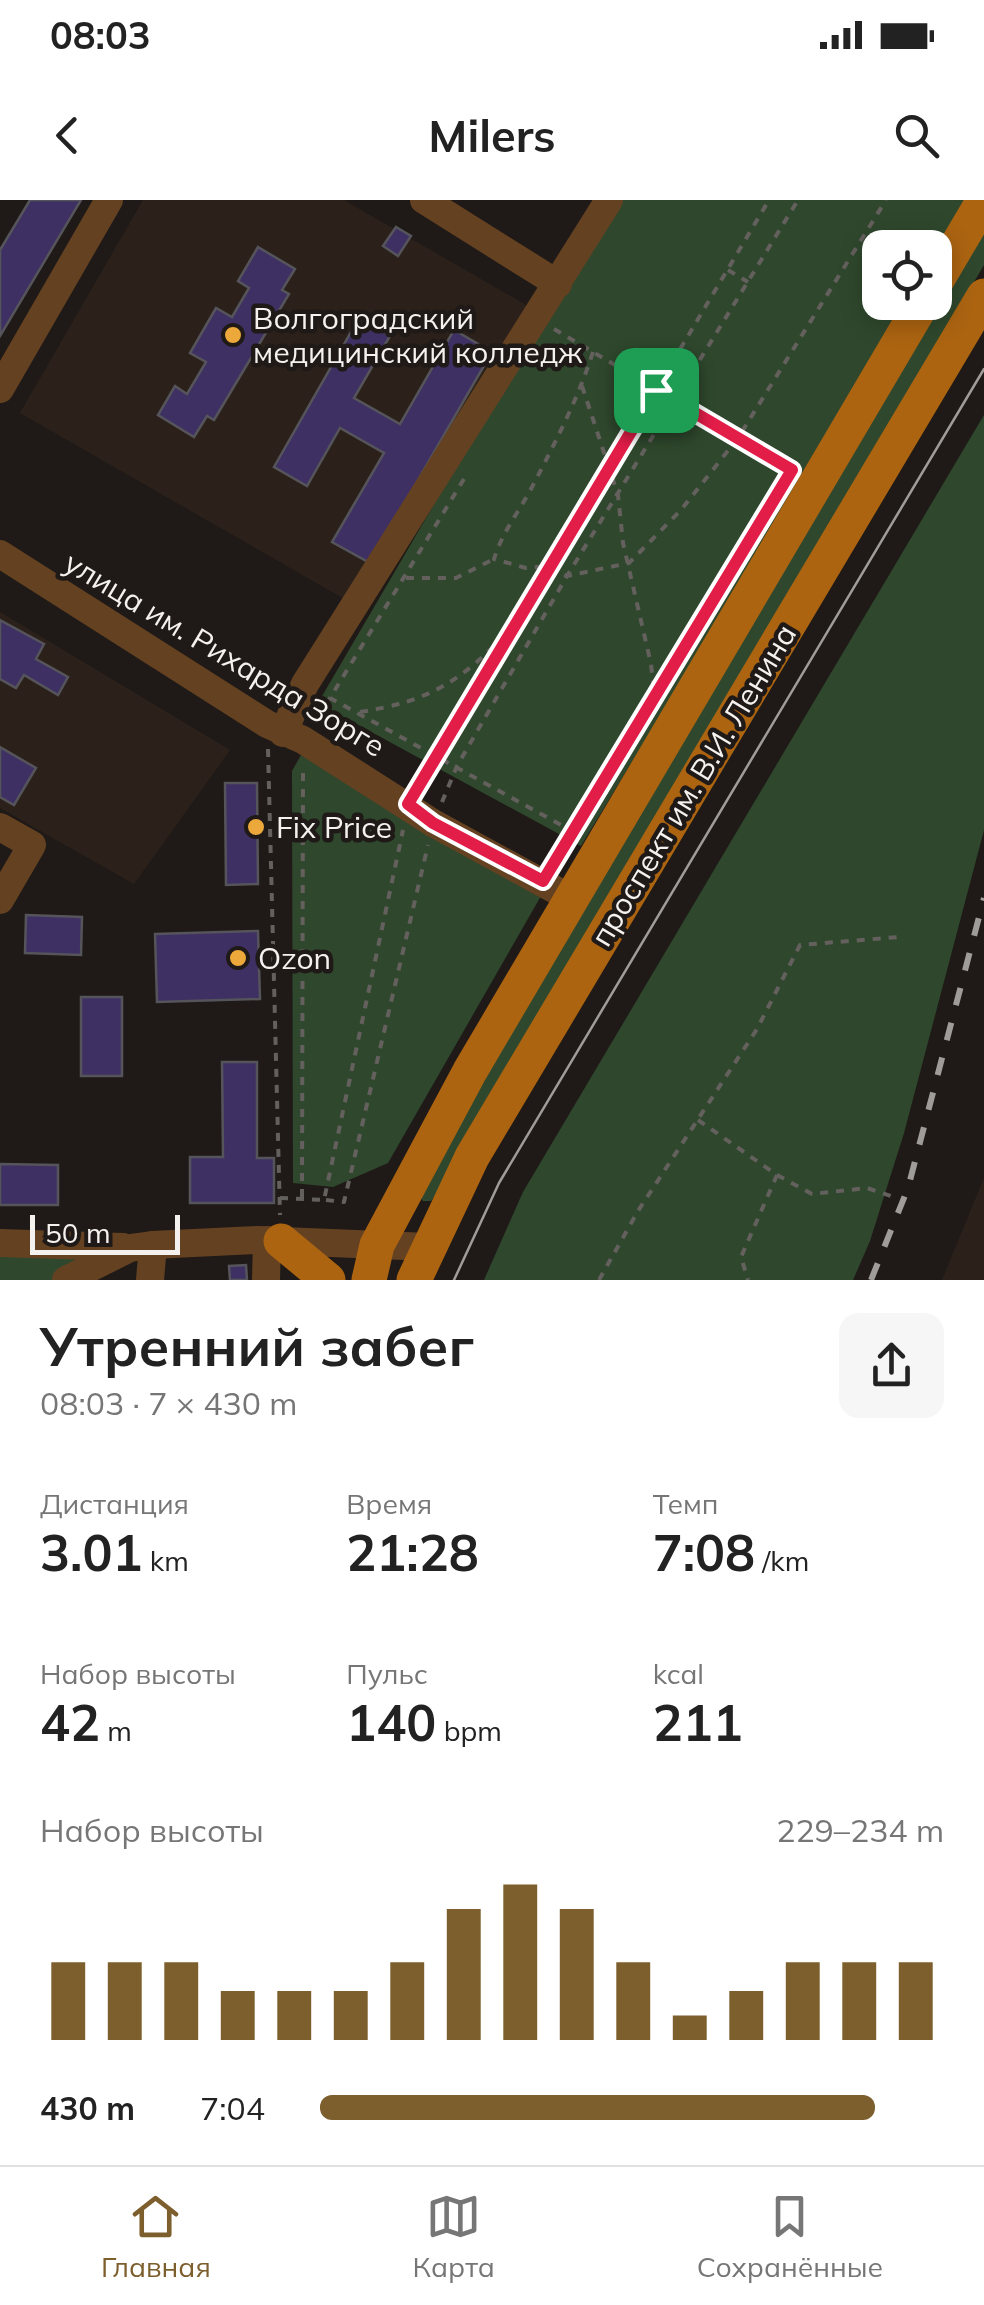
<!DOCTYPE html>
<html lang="ru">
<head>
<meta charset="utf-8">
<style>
  :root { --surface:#fff; --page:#f6f6f6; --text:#222; --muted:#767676; --line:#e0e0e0; --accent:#7d5e2d }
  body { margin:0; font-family:Mulish,sans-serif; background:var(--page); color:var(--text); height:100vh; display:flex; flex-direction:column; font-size:38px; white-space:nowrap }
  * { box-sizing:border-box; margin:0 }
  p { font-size:32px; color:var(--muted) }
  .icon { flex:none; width:55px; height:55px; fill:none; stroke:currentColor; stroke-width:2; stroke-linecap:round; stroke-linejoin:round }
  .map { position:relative; height:1080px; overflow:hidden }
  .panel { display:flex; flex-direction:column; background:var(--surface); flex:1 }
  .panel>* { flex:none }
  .controls { position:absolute; left:862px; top:30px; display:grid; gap:20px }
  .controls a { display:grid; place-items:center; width:90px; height:90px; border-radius:20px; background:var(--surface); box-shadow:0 5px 25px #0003; font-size:50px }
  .scale { position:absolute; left:30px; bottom:25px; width:150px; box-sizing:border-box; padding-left:10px; border:5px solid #f4f1ef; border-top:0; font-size:28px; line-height:35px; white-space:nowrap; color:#f4f1ef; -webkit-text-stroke:8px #1f1a17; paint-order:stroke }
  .pin { position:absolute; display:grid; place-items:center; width:85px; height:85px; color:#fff; margin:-42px; border-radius:20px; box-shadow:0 5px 15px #0006 }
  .round { display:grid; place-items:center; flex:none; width:105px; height:105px; border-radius:20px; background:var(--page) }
  .summary { display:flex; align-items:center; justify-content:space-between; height:170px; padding:0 40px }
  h1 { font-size:55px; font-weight:700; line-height:75px }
  .stats { display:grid; grid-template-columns:repeat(3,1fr); gap:15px; height:170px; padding:10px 40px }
  .stats div { display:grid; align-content:center }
  .stats b { font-size:50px; font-weight:700 }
  .stats small { font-size:28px; font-weight:400 }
  .stats p { font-size:28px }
  .chart { height:280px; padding:20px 40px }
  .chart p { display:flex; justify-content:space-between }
  .chart svg { width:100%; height:180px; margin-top:10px; stroke:var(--accent); stroke-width:6 }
  ul { padding:0 40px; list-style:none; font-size:32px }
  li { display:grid; grid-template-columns:160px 120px 1fr; align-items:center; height:75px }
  li i { height:25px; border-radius:12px; background:var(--accent) }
  .status { display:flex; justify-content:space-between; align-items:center; height:70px; padding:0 50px; background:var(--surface); direction:ltr }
  .status svg { height:28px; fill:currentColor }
  header { display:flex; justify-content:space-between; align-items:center; height:130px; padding:0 40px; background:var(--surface); font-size:45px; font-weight:700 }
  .menu { display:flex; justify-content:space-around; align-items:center; height:140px; border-top:2px solid var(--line); background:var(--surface); font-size:28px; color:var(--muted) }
  .menu a { display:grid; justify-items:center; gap:5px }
  .menu .selected { color:var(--accent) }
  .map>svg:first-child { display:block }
  .built { fill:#2b211a }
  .green { fill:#2f482d }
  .building { fill:#3f3064; stroke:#55545a; stroke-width:2.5 }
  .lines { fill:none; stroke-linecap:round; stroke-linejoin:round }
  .path { stroke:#64605d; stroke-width:4; stroke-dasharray:8 8; stroke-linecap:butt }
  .minor { stroke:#644121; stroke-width:28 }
  .major { stroke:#ac6411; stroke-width:35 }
  .tram { stroke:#9f9c99; stroke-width:2.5 }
  .rail { stroke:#9f9c99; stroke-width:6; stroke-dasharray:18 18; stroke-linecap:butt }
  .route-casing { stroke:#fff; stroke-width:20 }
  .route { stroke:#e11d48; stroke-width:12 }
  .poi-dot { fill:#eda83b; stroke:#1f1a17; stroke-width:4 }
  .labels { text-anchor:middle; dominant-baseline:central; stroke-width:9; stroke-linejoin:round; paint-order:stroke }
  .poi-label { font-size:30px; fill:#f4f1ef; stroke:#1f1a17; text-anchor:start }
  .street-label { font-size:30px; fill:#f4f1ef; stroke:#1f1a17 }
</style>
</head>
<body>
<div class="status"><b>08:03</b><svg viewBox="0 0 49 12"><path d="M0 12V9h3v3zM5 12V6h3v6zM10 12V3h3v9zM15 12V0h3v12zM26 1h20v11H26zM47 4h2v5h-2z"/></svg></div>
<header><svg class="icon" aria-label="back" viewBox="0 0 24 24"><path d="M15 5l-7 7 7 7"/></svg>Milers<svg class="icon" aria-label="search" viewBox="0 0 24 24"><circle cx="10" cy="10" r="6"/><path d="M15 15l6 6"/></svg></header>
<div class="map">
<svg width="984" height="1080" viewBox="0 0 984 1080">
  <rect width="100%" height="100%" fill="#1f1a17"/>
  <!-- built -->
  <g class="built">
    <path d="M 143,0 L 344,0 L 533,109 L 360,408 L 20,213 Z"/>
    <path d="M 0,412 L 230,550 L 134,684 L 0,608 Z"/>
    <path d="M 984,978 L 984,1080 L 942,1080 Z"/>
  </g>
  <!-- green -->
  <g class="green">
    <path d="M 612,0 L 972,0 L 935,61 L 935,48 L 880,48 L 880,102 L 910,103 L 581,646 L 318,503 Z"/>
    <path d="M 984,32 L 984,65 L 441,988 L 431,1001 L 423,1001 L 419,996 L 422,984 Z"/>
    <path d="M 984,215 L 984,630 L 904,933 L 870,1041 L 853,1080 L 484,1080 L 523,992 Z"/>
    <path d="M 301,555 L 545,689 L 388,963 L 333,987 L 293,983 L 292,571 Z"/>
    <path d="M 0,1054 L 97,1058 L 57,1080 L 0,1080 Z"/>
  </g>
  <!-- building -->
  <g class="building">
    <path d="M 30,0 L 81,0 L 0,136 L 0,50 Z"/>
    <path d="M 396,27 L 411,36 L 398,56 L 383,46 Z"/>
    <path d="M 258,47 L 295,69 L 282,90 L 289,94 L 214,220 L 207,216 L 194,237 L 158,215 L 175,186 L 187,194 L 206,162 L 190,153 L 216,108 L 232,117 L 249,88 L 238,81 Z"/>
    <path d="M 359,118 L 390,136 L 354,198 L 400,224 L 454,130 L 492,152 L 370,363 L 332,342 L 384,253 L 340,228 L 307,286 L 274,267 Z"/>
    <path d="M 0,420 L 44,444 L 36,459 L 68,477 L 58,495 L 24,475 L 16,488 L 0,479 Z"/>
    <path d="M 0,547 L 36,568 L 14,605 L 0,597 Z"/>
    <path d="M 225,583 L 257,583 L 258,684 L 226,685 Z"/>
    <path d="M 26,715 L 82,717 L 81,755 L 25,753 Z"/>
    <path d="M 258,731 L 260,799 L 157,802 L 155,734 Z"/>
    <rect x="81" y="797" width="41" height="79"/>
    <path d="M 222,862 L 257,862 L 257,958 L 274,958 L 274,1003 L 190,1003 L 190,957 L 223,957 Z"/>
    <path d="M 0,964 L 58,965 L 58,1005 L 0,1005 Z"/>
    <path d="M 246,1065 L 247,1080 L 230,1080 L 229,1066 Z"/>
  </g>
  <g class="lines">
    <!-- path -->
    <g class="path">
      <path d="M 728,70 L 748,82"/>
      <path d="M 554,129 L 791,269"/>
      <path d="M 593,152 C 578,199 554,245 531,289 C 518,313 502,333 494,359 L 526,368 L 550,366 L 567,376 L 629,363 L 681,310 L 738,238 L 886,0"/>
      <path d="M 582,186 L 618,295 L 623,343 L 651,464 L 655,501"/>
      <path d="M 464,279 L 330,498 L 572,631 L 641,523"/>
      <path d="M 406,378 L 456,378 L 494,359"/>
      <path d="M 360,512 C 430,501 460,482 509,431"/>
      <path d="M 318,516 L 329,499"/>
      <path d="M 268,549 L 280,1015"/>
      <path d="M 418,589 L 769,0"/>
      <path d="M 442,602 L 457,566 L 567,376 L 798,0"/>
      <path d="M 554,661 L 572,631"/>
      <path d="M 698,920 L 777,975 L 741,1057 L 748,1080"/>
      <path d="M 777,975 L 812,994 L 867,988 L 894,997"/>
      <path d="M 302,997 L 303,567"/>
      <path d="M 280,998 L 324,1000 L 403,630"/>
      <path d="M 326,1000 L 344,1002 L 428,645"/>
      <path d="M 599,1080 L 638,1011 L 757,829 L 800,745 L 899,737"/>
    </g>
    <!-- minor -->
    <g class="minor">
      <path d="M 424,0 L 558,84"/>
      <path d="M 0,189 L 109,0"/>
      <path d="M 0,354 L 267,524 L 303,540 L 433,623 L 572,699"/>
      <path d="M 283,533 L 305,484 L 609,0"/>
      <path d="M 0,627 L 32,645 L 0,700"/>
      <path d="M 0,1043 L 123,1047"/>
      <path d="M 66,1080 L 130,1048 L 152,1045 L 258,1040 L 429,1047"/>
      <path d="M 150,1080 L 153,1045"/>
      <path d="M 266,1080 L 267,1040"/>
    </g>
    <!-- major -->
    <g class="major">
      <path d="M 935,83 L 984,0"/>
      <path d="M 281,1041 L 328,1080"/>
      <path d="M 369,1080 L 377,1045 L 470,871 L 923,102"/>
      <path d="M 414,1080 L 472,957 L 984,96"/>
    </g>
    <!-- tram -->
    <path class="tram" d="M 454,1080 L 499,983 L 984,169"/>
    <!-- rail -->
    <path class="rail" d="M 871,1080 L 908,988 L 984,698"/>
  </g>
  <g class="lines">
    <defs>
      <path id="route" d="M 656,190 L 792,270 L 543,681 L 433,623 L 408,604 Z"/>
    </defs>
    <!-- route casing -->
    <use href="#route" class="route-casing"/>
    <!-- route -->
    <use href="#route" class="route"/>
  </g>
  <!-- markers -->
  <g class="poi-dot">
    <circle cx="233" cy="135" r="10"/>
    <circle cx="256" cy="627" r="10"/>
    <circle cx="238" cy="758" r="10"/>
  </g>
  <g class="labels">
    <!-- poi labels -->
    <g class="poi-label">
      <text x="253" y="118">Волгоградский<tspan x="253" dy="34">медицинский колледж</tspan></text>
      <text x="276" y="627">Fix Price</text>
      <text x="258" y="758">Ozon</text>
    </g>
    <!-- street labels -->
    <g class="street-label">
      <text transform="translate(225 454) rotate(31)">улица им. Рихарда Зорге</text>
      <text transform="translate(693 585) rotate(-59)">проспект им. В.И. Ленина</text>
    </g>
  </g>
</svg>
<div class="controls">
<a><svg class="icon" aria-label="locate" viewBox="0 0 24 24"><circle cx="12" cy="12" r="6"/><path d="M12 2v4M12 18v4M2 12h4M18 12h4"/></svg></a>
</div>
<div class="scale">50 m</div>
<div class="pin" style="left:656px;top:190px;background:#1e9e55"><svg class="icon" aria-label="arrive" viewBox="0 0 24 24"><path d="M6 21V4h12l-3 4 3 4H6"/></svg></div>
</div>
<section class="panel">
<div class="summary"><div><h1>Утренний забег</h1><p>08:03 · 7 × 430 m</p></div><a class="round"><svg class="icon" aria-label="share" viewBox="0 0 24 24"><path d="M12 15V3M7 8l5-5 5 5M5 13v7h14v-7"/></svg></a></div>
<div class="stats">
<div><p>Дистанция</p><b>3.01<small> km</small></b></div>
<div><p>Время</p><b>21:28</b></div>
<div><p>Темп</p><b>7:08<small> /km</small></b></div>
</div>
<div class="stats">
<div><p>Набор высоты</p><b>42<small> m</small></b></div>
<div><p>Пульс</p><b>140<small> bpm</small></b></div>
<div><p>kcal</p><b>211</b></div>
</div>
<div class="chart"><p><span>Набор высоты</span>229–234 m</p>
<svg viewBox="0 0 160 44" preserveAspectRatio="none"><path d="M5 44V25M15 44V25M25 44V25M35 44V32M45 44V32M55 44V32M65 44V25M75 44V12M85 44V6M95 44V12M105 44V25M115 44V38M125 44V32M135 44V25M145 44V25M155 44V25"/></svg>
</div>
<ul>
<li><b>430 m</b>7:04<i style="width:89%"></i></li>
</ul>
</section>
<nav class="menu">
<a class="selected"><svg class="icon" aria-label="home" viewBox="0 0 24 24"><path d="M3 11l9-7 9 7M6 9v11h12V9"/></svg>Главная</a>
<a><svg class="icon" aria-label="map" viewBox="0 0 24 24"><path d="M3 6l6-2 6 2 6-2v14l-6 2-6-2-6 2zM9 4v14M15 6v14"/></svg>Карта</a>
<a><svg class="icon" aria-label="saved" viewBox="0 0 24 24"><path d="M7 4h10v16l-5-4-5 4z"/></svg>Сохранённые</a>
</nav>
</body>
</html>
